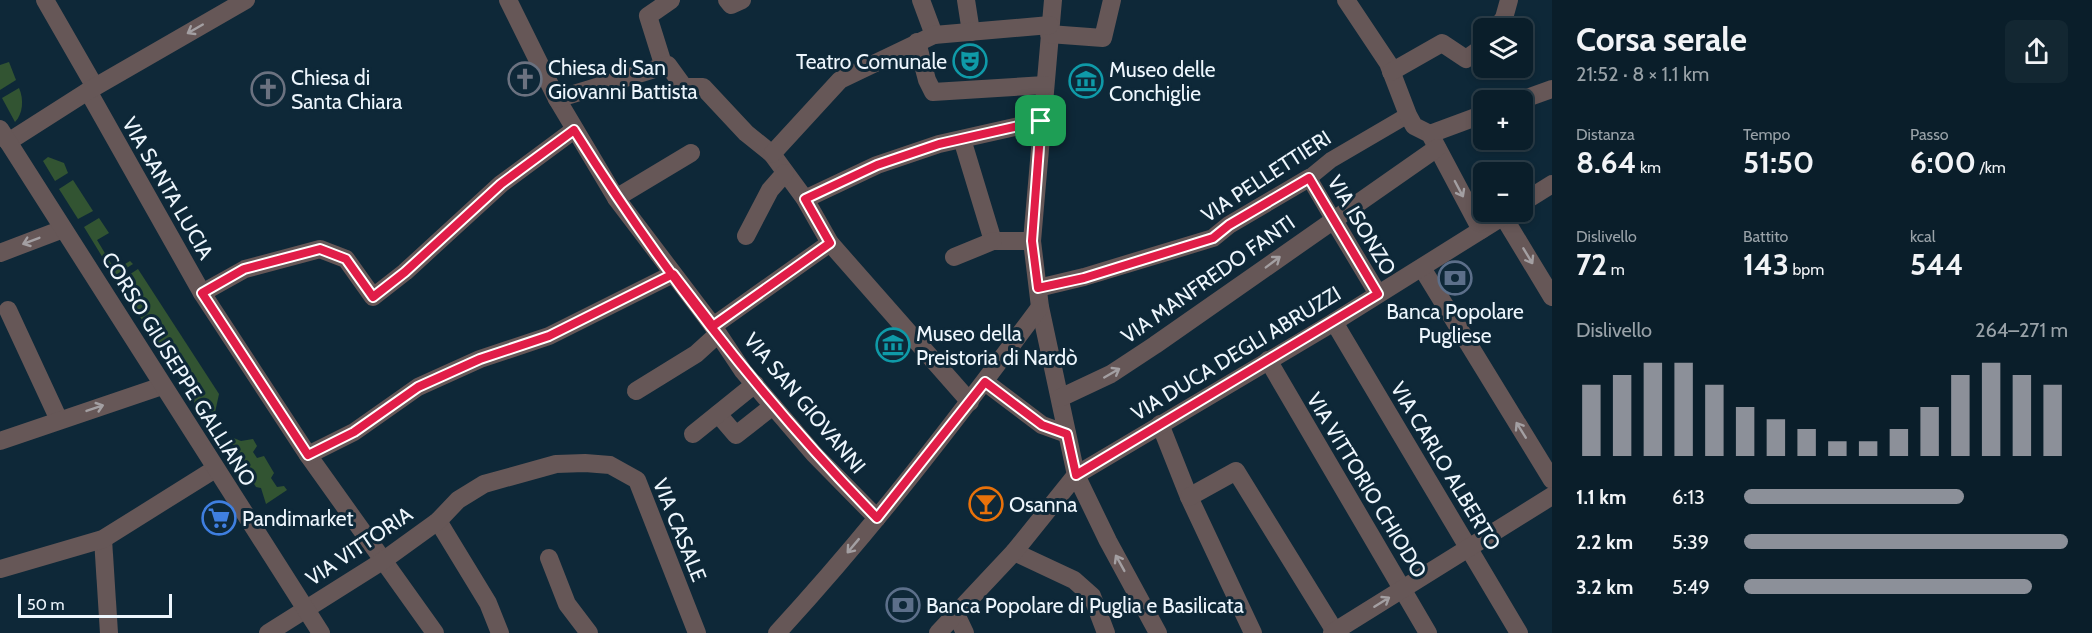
<!DOCTYPE html>
<html lang="it">
<head>
<meta charset="utf-8">
<style>
  :root { --surface:#0a1e2a; --page:#132732; --text:#f1f3f6; --muted:#99a2a8; --line:#2a3c47; --accent:#8c9099 }
  body { margin:0; font-family:Cabin,sans-serif; background:var(--page); color:var(--text); height:100vh; display:flex; flex-direction:column; font-size:22px; white-space:nowrap }
  * { box-sizing:border-box; margin:0 }
  p { font-size:20px; color:var(--muted) }
  .icon { flex:none; width:33px; height:33px; fill:none; stroke:currentColor; stroke-width:2; stroke-linecap:round; stroke-linejoin:round }
  .map { position:relative; flex:1; overflow:hidden }
  .drawer { display:flex; flex-direction:column; background:var(--surface); width:540px }
  .drawer>* { flex:none }
  .controls { position:absolute; left:1473px; top:18px; display:grid; gap:12px }
  .controls a { display:grid; place-items:center; width:60px; height:60px; border-radius:9px; background:var(--surface); box-shadow:0 3px 9px #0003,0 0 0 2px var(--line); font-size:30px }
  .scale { position:absolute; left:18px; bottom:15px; width:154px; box-sizing:border-box; padding-left:6px; border:3px solid #edf6fd; border-top:0; font-size:16px; line-height:21px; white-space:nowrap; color:#edf6fd; -webkit-text-stroke:4px #0e2838; paint-order:stroke }
  .pin { position:absolute; display:grid; place-items:center; width:51px; height:51px; color:#fff; margin:-26px; border-radius:12px; box-shadow:0 3px 9px #0006 }
  .round { display:grid; place-items:center; flex:none; width:63px; height:63px; border-radius:9px; background:var(--page) }
  .summary { display:flex; align-items:center; justify-content:space-between; height:102px; padding:0 24px }
  h1 { font-size:33px; font-weight:800; line-height:45px }
  .metrics { display:grid; grid-template-columns:repeat(3,1fr); gap:9px; height:102px; padding:6px 24px }
  .metrics div { display:grid; align-content:center }
  .metrics b { font-size:30px; font-weight:800 }
  .metrics small { font-size:16px; font-weight:400 }
  .metrics p { font-size:16px }
  .chart { height:168px; padding:12px 24px }
  .chart p { display:flex; justify-content:space-between }
  .chart svg { width:100%; height:108px; margin-top:6px; stroke:var(--accent); stroke-width:6 }
  ul { padding:0 24px; list-style:none; font-size:20px }
  li { display:grid; grid-template-columns:96px 72px 1fr; align-items:center; height:45px }
  li i { height:15px; border-radius:8px; background:var(--accent) }
  main { display:flex; flex:1; min-height:0 }
  .map>svg:first-child { display:block }
  .green { fill:#325432 }
  .lines { fill:none; stroke-linecap:round; stroke-linejoin:round }
  .pedestrian { stroke:#665757; stroke-width:16 }
  .minor { stroke:#665757; stroke-width:18 }
  .tertiary { stroke:#665757; stroke-width:18 }
  .oneway { stroke:#a39fa2 }
  .route-casing { stroke:#fff; stroke-width:12 }
  .route { stroke:#e11d48; stroke-width:8 }
  .labels { text-anchor:middle; dominant-baseline:central; stroke-width:6; stroke-linejoin:round; paint-order:stroke }
  .poi-label { font-size:21px; fill:#edf6fd; stroke:#0e2838; text-anchor:start }
  .street-label { font-size:21px; fill:#edf6fd; stroke:#0e2838 }
</style>
</head>
<body>
<main>
<div class="map">
<svg width="1552" height="633" viewBox="0 0 1552 633">
  <rect width="100%" height="100%" fill="#0e2838"/>
  <!-- green -->
  <g class="green">
    <path d="M 9,62 L 16,80 L 0,90 L 0,65 Z"/>
    <path d="M 19,88 C 24,99 23,114 15,122 L 2,98 Z"/>
    <path d="M 48,157 L 64,163 L 68,173 L 55,181 L 43,161 Z"/>
    <path d="M 73,180 L 93,211 L 78,219 L 59,189 Z"/>
    <path d="M 99,218 L 109,233 L 97,240 L 115,270 L 130,261 L 133,264 L 114,276 L 84,227 Z"/>
    <path d="M 138,269 L 219,394 L 214,417 L 206,421 L 118,282 Z"/>
    <path d="M 231,437 L 241,441 L 253,439 L 257,446 L 253,452 L 257,458 L 264,456 L 274,473 L 271,478 L 277,487 L 284,486 L 287,490 L 266,504 L 261,488 L 256,487 L 235,454 L 234,446 L 227,441 Z"/>
  </g>
  <g class="lines">
    <!-- pedestrian -->
    <path class="pedestrian" d="M 1333,219 L 1309,178 L 1331,160 L 1408,115"/>
    <!-- minor -->
    <g class="minor">
      <path d="M 45,0 L 95,87"/>
      <path d="M 508,0 L 557,99 L 616,198 L 713,326 L 743,371 L 814,454 L 877,518"/>
      <path d="M 727,0 L 731,5 L 742,0"/>
      <path d="M 921,0 L 934,35"/>
      <path d="M 966,0 L 971,32"/>
      <path d="M 1053,0 L 1032,241 L 1040,307 L 1076,475"/>
      <path d="M 1346,0 L 1388,63 L 1408,115 L 1414,126 L 1430,134 L 1481,230"/>
      <path d="M 1496,28 L 1504,18 L 1509,0"/>
      <path d="M 1049,34 L 1103,38 L 1112,0"/>
      <path d="M 917,42 L 927,80 L 933,92 L 1045,85"/>
      <path d="M 664,67 L 648,16 L 671,0"/>
      <path d="M 1391,72 L 1442,43 L 1466,59 L 1484,46"/>
      <path d="M 88,91 L 202,293 L 308,455 L 435,633"/>
      <path d="M 557,99 L 668,65 L 684,87 L 703,87 L 746,133 L 772,154 L 805,199 L 830,243 L 970,402"/>
      <path d="M 1521,100 L 1552,89"/>
      <path d="M 1430,134 L 1484,114"/>
      <path d="M 962,139 L 993,241 L 1032,241"/>
      <path d="M 8,142 L 88,91 L 246,0"/>
      <path d="M 772,154 L 840,80 L 934,35 L 1050,25"/>
      <path d="M 616,198 L 691,153"/>
      <path d="M 805,199 L 877,165 L 939,144 L 1041,121"/>
      <path d="M 1503,216 L 1552,297"/>
      <path d="M 1333,219 L 1378,294"/>
      <path d="M 746,236 L 770,190 L 785,173"/>
      <path d="M 0,253 L 63,229"/>
      <path d="M 954,257 L 993,241"/>
      <path d="M 1422,268 L 1552,480"/>
      <path d="M 1038,288 L 1084,277 L 1213,238 L 1229,225 L 1309,178"/>
      <path d="M 202,293 L 245,269 L 320,249 L 346,259 L 373,297 L 405,272 L 501,184 L 574,130"/>
      <path d="M 8,310 L 59,420"/>
      <path d="M 1334,322 L 1519,633"/>
      <path d="M 713,326 L 830,243"/>
      <path d="M 1268,360 L 1428,633"/>
      <path d="M 985,382 L 1042,425 L 1067,434"/>
      <path d="M 636,391 L 696,354 L 718,334"/>
      <path d="M 1060,398 L 1111,374 L 1155,345 L 1437,148"/>
      <path d="M 718,414 L 736,435 L 773,406"/>
      <path d="M 1160,424 L 1189,497 L 1253,633"/>
      <path d="M 693,434 L 755,384"/>
      <path d="M 0,441 L 162,386"/>
      <path d="M 308,455 L 354,432 L 418,387 L 480,359 L 549,336 L 673,274"/>
      <path d="M 1189,497 L 1236,471 L 1336,633"/>
      <path d="M 438,521 L 488,603 L 500,633"/>
      <path d="M 103,539 L 109,633"/>
      <path d="M 549,558 L 567,604 L 589,633"/>
      <path d="M 0,569 L 103,539 L 215,469"/>
      <path d="M 956,614 L 965,633"/>
      <path d="M 268,633 L 384,560 L 438,521 L 458,500 L 484,484 L 556,464 L 585,463 L 610,465 L 637,480 L 697,633"/>
      <path d="M 777,633 C 872,530 957,419 1040,307"/>
      <path d="M 1332,633 L 1552,496"/>
    </g>
    <!-- tertiary -->
    <g class="tertiary">
      <path d="M 0,129 L 321,633"/>
      <path d="M 1522,203 L 1552,184"/>
      <path d="M 1076,475 L 1108,541 L 1158,633"/>
      <path d="M 1014,552 L 1074,580 L 1092,596 L 1106,633"/>
      <path d="M 938,633 L 1014,552 L 1076,475 L 1334,322 L 1510,212"/>
    </g>
  </g>
  <!-- one-way arrows -->
  <defs><path id="oneway-shaft" d="M-6 0H5M1.5-3L5.5 0L1.5 3" fill="none" stroke-width="1.6" stroke-linecap="round" stroke-linejoin="round" transform="scale(1.5)"/></defs>
  <g class="oneway">
    <use href="#oneway-shaft" transform="translate(195 29) rotate(150)"/>
    <use href="#oneway-shaft" transform="translate(1459 189) rotate(62)"/>
    <use href="#oneway-shaft" transform="translate(31 241) rotate(159)"/>
    <use href="#oneway-shaft" transform="translate(1528 256) rotate(59)"/>
    <use href="#oneway-shaft" transform="translate(1273 262) rotate(-37)"/>
    <use href="#oneway-shaft" transform="translate(1112 373) rotate(-30)"/>
    <use href="#oneway-shaft" transform="translate(95 408) rotate(-19)"/>
    <use href="#oneway-shaft" transform="translate(1521 430) rotate(-122)"/>
    <use href="#oneway-shaft" transform="translate(853 546) rotate(130)"/>
    <use href="#oneway-shaft" transform="translate(1120 563) rotate(-119)"/>
    <use href="#oneway-shaft" transform="translate(1382 602) rotate(-32)"/>
  </g>
  <g class="lines">
    <defs>
      <path id="route" d="M 1041,121 L 939,144 L 877,165 L 805,199 L 830,243 L 713,326 L 673,274 L 549,336 L 480,359 L 418,387 L 354,432 L 308,455 L 202,293 L 244,269 L 320,249 L 346,259 L 373,297 L 405,272 L 501,184 L 574,130 C 661,269 762,400 877,518 L 985,382 L 1042,425 L 1067,434 L 1076,475 L 1378,294 L 1309,178 L 1229,225 L 1213,238 L 1084,278 L 1038,288 L 1032,241 L 1041,121"/>
    </defs>
    <!-- route casing -->
    <use href="#route" class="route-casing"/>
    <!-- route -->
    <use href="#route" class="route"/>
  </g>
  <!-- icons -->
  <defs>
    <symbol id="theatre-ring" viewBox="-11 -11 22 22"><circle r="9.5" fill="#0e2838" stroke="#0f9aa8" stroke-width="1.5"/><path d="M-5-5.5Q0-4 5-5.5V0Q5 5 0 6Q-5 5-5 0ZM-3.3-2.5H-1v1.5H-3.3ZM1-2.5H3.3v1.5H1ZM-2.8 1Q0 5.5 2.8 1Z" fill="#0f9aa8"/></symbol>
    <symbol id="church-ring" viewBox="-11 -11 22 22"><circle r="9.5" fill="#0e2838" stroke="#6b7280" stroke-width="1.5"/><path d="M-1.2-6h2.4v3.5h3.3v2.4h-3.3V6h-2.4V-.1h-3.3v-2.4h3.3Z" fill="#6b7280"/></symbol>
    <symbol id="museum-ring" viewBox="-11 -11 22 22"><circle r="9.5" fill="#0e2838" stroke="#0f9aa8" stroke-width="1.5"/><path d="M0-6L6-3V-2H-6V-3ZM-5-1h2V3h-2ZM-1-1h2V3h-2ZM3-1h2V3H3ZM-6 4H6V6H-6Z" fill="#0f9aa8"/></symbol>
    <symbol id="bank-ring" viewBox="-11 -11 22 22"><circle r="9.5" fill="#0e2838" stroke="#5c6f8a" stroke-width="1.5"/><path d="M-6-4H6V4H-6ZM0-2.3a2.3 2.3 0 1 0 0 4.6a2.3 2.3 0 1 0 0-4.6Z" fill="#5c6f8a"/></symbol>
    <symbol id="bar-ring" viewBox="-11 -11 22 22"><circle r="9.5" fill="#0e2838" stroke="#e8710a" stroke-width="1.5"/><path d="M-6-5H6L.8 .8V4.5H3.5V6h-7V4.5H-.8V.8Z" fill="#e8710a"/></symbol>
    <symbol id="supermarket-ring" viewBox="-11 -11 22 22"><circle r="9.5" fill="#0e2838" stroke="#3f7fe0" stroke-width="1.5"/><path d="M-6-5.5h2.5l.6 2H6L4.5 2H-2.5L-4.4-4H-6ZM-1.5 3.2a1.3 1.3 0 1 0 .1 0ZM3 3.2a1.3 1.3 0 1 0 .1 0Z" fill="#3f7fe0"/></symbol>
  </defs>
  <g fill-rule="evenodd">
    <use href="#theatre-ring" x="951" y="42" width="38" height="38"/>
    <use href="#church-ring" x="506" y="60" width="38" height="38"/>
    <use href="#museum-ring" x="1067" y="62" width="38" height="38"/>
    <use href="#church-ring" x="249" y="70" width="38" height="38"/>
    <use href="#bank-ring" x="1436" y="259" width="38" height="38"/>
    <use href="#museum-ring" x="874" y="326" width="38" height="38"/>
    <use href="#bar-ring" x="967" y="485" width="38" height="38"/>
    <use href="#supermarket-ring" x="200" y="499" width="38" height="38"/>
    <use href="#bank-ring" x="884" y="586" width="38" height="38"/>
  </g>
  <g class="labels">
    <!-- poi labels -->
    <g class="poi-label">
      <text x="947" y="61" text-anchor="end">Teatro Comunale</text>
      <text x="548" y="67">Chiesa di San<tspan x="548" dy="24">Giovanni Battista</tspan></text>
      <text x="1109" y="69">Museo delle<tspan x="1109" dy="24">Conchiglie</tspan></text>
      <text x="291" y="77">Chiesa di<tspan x="291" dy="24">Santa Chiara</tspan></text>
      <text x="1455" y="311" text-anchor="middle">Banca Popolare<tspan x="1455" dy="24">Pugliese</tspan></text>
      <text x="916" y="333">Museo della<tspan x="916" dy="24">Preistoria di Nardò</tspan></text>
      <text x="1009" y="504">Osanna</text>
      <text x="242" y="518">Pandimarket</text>
      <text x="926" y="605">Banca Popolare di Puglia e Basilicata</text>
    </g>
    <!-- street labels -->
    <g class="street-label">
      <text transform="translate(1266 176) rotate(-33)">VIA PELLETTIERI</text>
      <text transform="translate(168 188) rotate(60)">VIA SANTA LUCIA</text>
      <text transform="translate(1362 225) rotate(59)">VIA ISONZO</text>
      <text transform="translate(1208 279) rotate(-35)">VIA MANFREDO FANTI</text>
      <text transform="translate(1236 353) rotate(-31)">VIA DUCA DEGLI ABRUZZI</text>
      <text transform="translate(179 369) rotate(58)">CORSO GIUSEPPE GALLIANO</text>
      <text transform="translate(805 403) rotate(50)">VIA SAN GIOVANNI</text>
      <text transform="translate(1446 466) rotate(59)">VIA CARLO ALBERTO</text>
      <text transform="translate(1367 485) rotate(59)">VIA VITTORIO CHIODO</text>
      <text transform="translate(680 530) rotate(68)">VIA CASALE</text>
      <text transform="translate(359 546) rotate(-34)">VIA VITTORIA</text>
    </g>
  </g>
</svg>
<div class="controls">
<a><svg class="icon" aria-label="layers" viewBox="0 0 24 24"><path d="M12 4l9 5-9 5-9-5zM3 14l9 5 9-5"/></svg></a>
<a>+</a>
<a>−</a>
</div>
<div class="scale">50 m</div>
<div class="pin" style="left:1041px;top:121px;background:#1e9e55"><svg class="icon" aria-label="arrive" viewBox="0 0 24 24"><path d="M6 21V4h12l-3 4 3 4H6"/></svg></div>
</div>
<section class="drawer">
<div class="summary"><div><h1>Corsa serale</h1><p>21:52 · 8 × 1.1 km</p></div><a class="round"><svg class="icon" aria-label="share" viewBox="0 0 24 24"><path d="M12 15V3M7 8l5-5 5 5M5 13v7h14v-7"/></svg></a></div>
<div class="metrics">
<div><p>Distanza</p><b>8.64<small> km</small></b></div>
<div><p>Tempo</p><b>51:50</b></div>
<div><p>Passo</p><b>6:00<small> /km</small></b></div>
</div>
<div class="metrics">
<div><p>Dislivello</p><b>72<small> m</small></b></div>
<div><p>Battito</p><b>143<small> bpm</small></b></div>
<div><p>kcal</p><b>544</b></div>
</div>
<div class="chart"><p><span>Dislivello</span>264–271 m</p>
<svg viewBox="0 0 160 44" preserveAspectRatio="none"><path d="M5 44V15M15 44V11M25 44V6M35 44V6M45 44V15M55 44V24M65 44V29M75 44V33M85 44V38M95 44V38M105 44V33M115 44V24M125 44V11M135 44V6M145 44V11M155 44V15"/></svg>
</div>
<ul>
<li><b>1.1 km</b>6:13<i style="width:68%"></i></li>
<li><b>2.2 km</b>5:39<i style="width:100%"></i></li>
<li><b>3.2 km</b>5:49<i style="width:89%"></i></li>
</ul>
</section>
</main>
</body>
</html>
